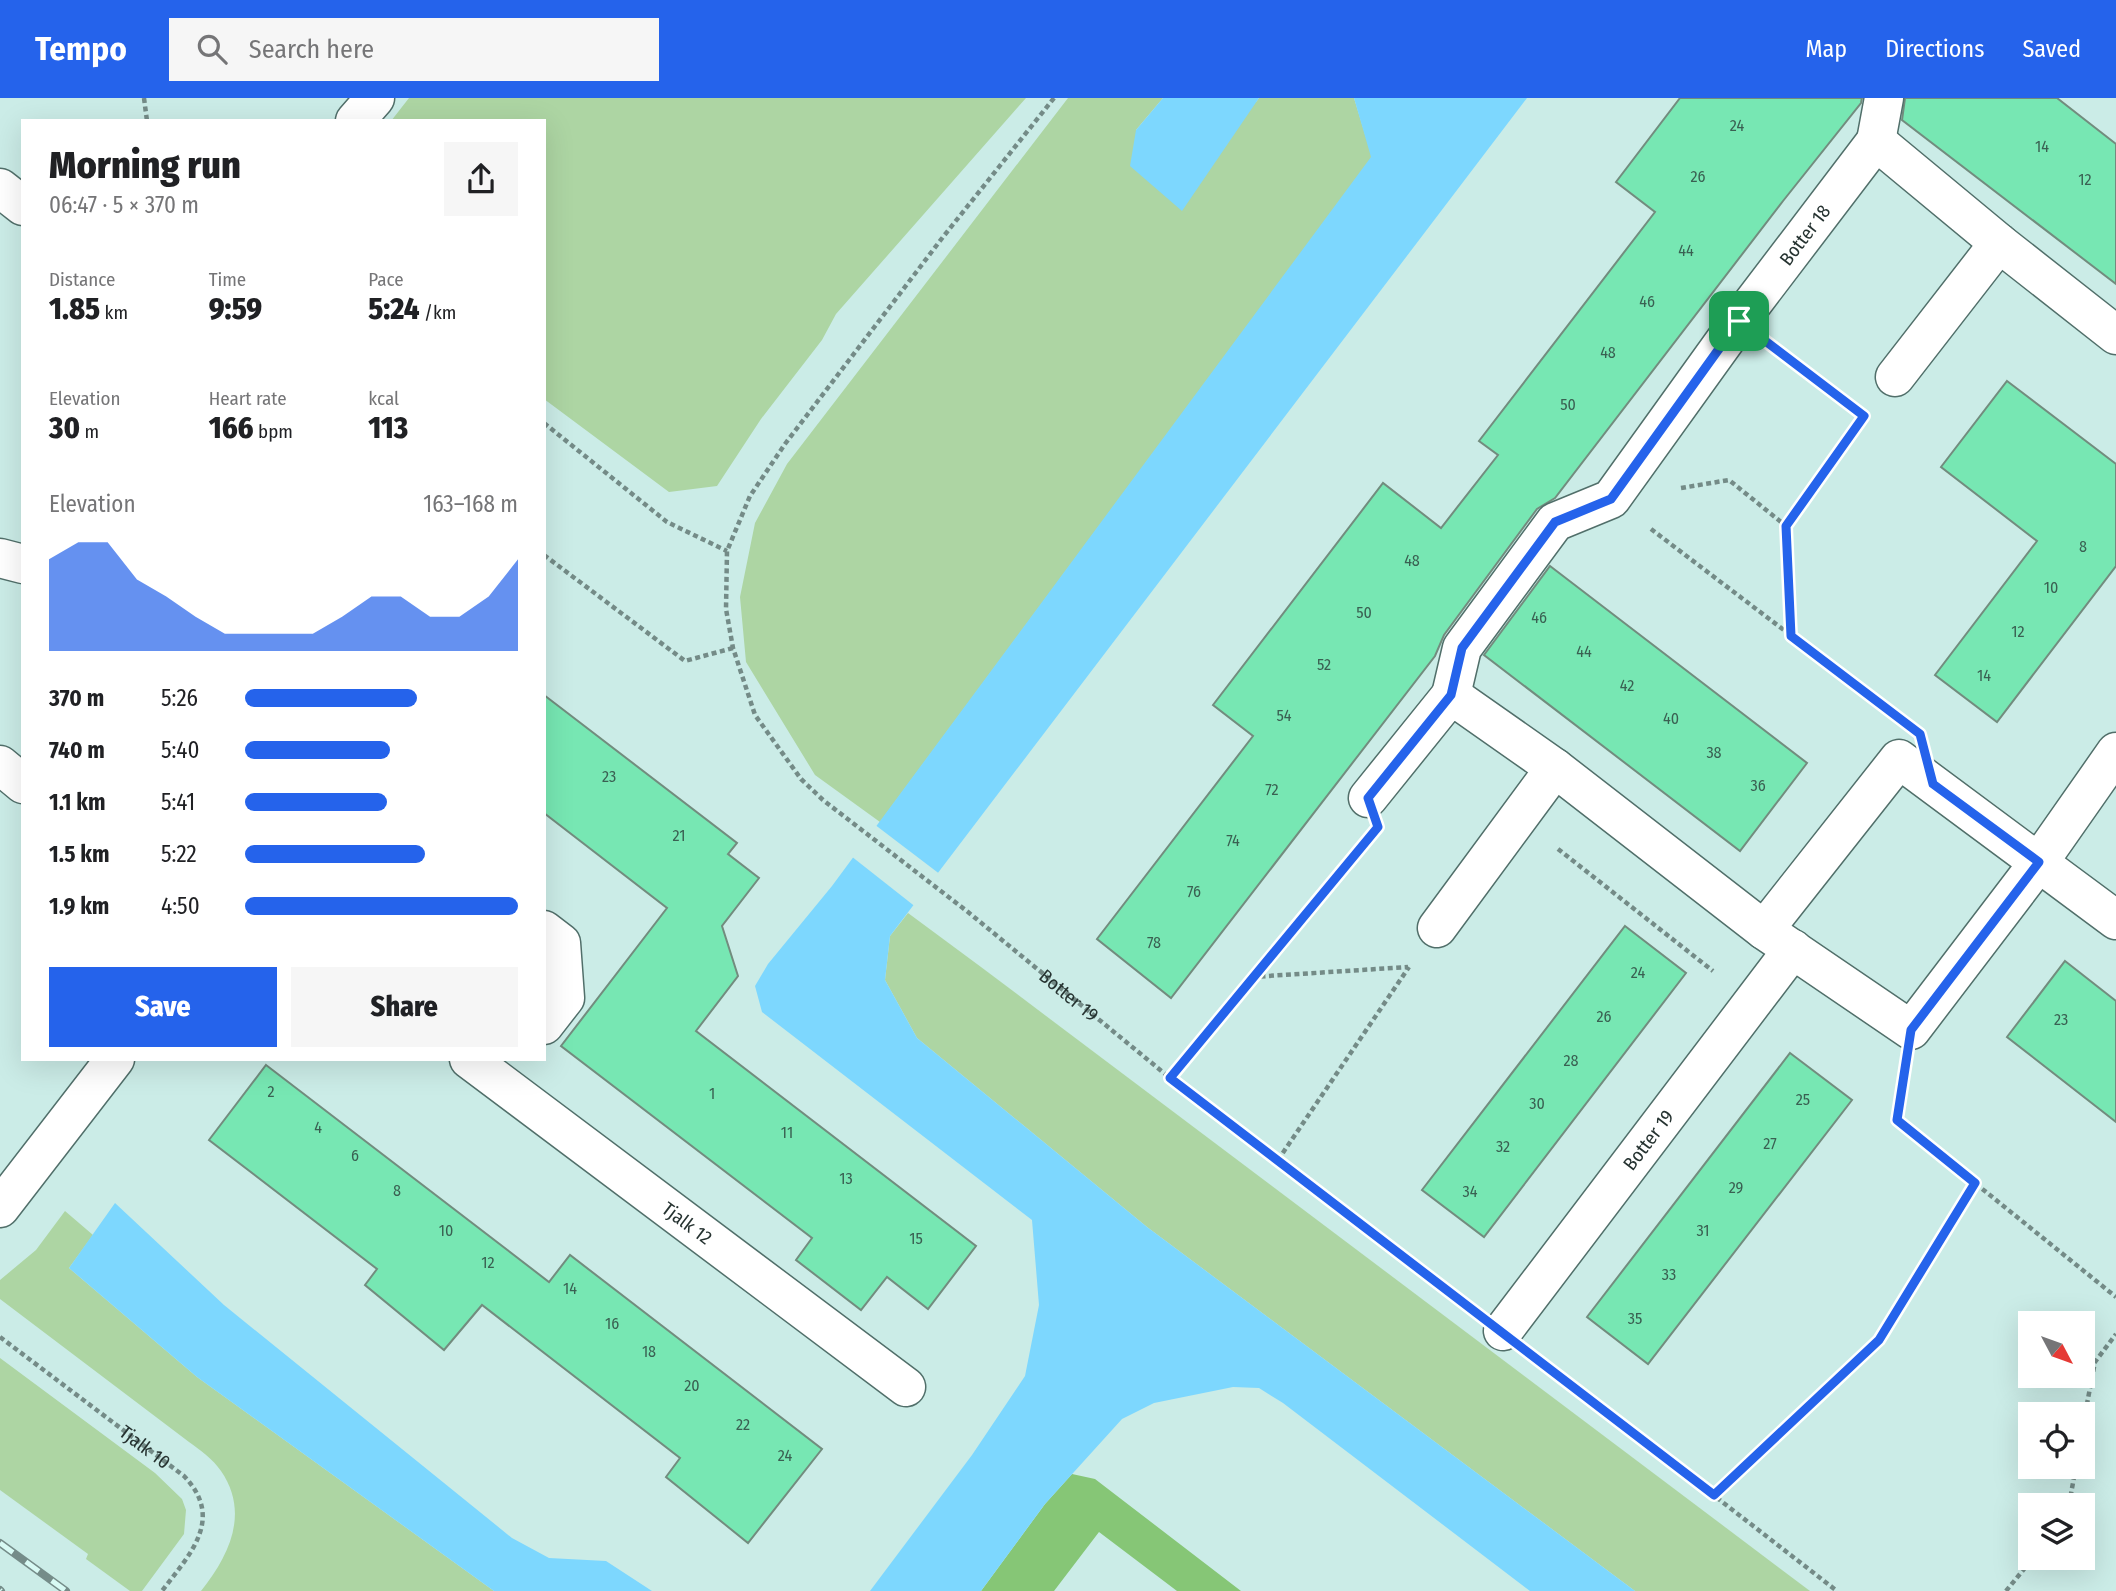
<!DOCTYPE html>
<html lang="en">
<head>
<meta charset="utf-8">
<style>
  :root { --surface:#fff; --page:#f6f6f6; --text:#202124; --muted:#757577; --accent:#2563eb }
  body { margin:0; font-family:"Fira Sans Condensed",sans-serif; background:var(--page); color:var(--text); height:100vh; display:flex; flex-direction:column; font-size:26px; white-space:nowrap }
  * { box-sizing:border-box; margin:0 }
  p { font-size:23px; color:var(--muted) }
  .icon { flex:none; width:38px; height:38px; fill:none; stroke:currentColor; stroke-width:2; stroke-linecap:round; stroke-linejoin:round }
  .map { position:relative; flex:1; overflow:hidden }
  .drawer { position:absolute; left:21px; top:21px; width:525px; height:942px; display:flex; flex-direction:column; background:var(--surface); border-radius:0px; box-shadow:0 7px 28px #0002 }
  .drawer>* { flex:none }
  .needle { width:46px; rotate:131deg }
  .tools { position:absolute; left:2018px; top:1213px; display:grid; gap:14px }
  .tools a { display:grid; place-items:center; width:77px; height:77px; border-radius:0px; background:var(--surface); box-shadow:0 7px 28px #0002; font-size:35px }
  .pin { position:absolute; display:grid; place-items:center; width:60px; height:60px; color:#fff; margin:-30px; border-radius:14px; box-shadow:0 4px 10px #0006 }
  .round { display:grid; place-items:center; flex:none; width:74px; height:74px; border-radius:0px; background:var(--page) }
  .overview { display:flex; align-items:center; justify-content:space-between; height:119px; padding:0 28px }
  h1 { font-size:38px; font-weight:800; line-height:52px }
  .figures { display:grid; grid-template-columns:repeat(3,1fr); gap:10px; height:119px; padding:7px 28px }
  .figures div { display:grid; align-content:center }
  .figures b { font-size:30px; font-weight:800 }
  .figures small { font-size:19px; font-weight:400 }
  .figures p { font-size:19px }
  .chart { height:196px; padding:14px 28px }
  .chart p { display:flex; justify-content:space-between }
  .chart svg { width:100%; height:126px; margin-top:7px; fill:var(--accent); opacity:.7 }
  .primary-button { display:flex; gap:14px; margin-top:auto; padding:14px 28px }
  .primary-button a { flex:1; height:80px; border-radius:0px; background:var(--accent); color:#fff; font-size:28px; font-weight:800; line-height:80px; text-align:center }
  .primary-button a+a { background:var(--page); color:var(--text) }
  ul { padding:0 28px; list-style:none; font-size:23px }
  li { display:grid; grid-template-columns:112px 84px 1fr; align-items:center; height:52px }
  li i { height:18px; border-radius:9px; background:var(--accent) }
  header { display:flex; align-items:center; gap:42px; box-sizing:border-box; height:98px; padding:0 35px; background:var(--accent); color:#fff }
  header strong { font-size:33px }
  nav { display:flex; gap:38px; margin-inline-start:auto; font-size:24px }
  .search { width:490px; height:63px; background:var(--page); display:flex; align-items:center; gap:18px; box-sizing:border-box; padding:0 24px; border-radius:0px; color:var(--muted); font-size:26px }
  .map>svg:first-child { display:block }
  .green { fill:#add5a3 }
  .forest { fill:#86c676 }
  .water { fill:#7dd7fe }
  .pier { fill:#cbece7 }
  .building { fill:#77e7b3; stroke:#728c7e; stroke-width:2 }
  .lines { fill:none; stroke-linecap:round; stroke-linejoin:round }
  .street-casing { stroke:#516f6a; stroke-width:41 }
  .path { stroke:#748b87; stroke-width:4.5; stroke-dasharray:5 3.5; stroke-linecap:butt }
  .street { stroke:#fff; stroke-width:38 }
  .rail-casing { stroke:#758c89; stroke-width:8 }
  .rail { stroke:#d8faf4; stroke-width:5; stroke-dasharray:16; stroke-linecap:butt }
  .route-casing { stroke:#fff; stroke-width:14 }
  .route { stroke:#2563eb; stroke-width:9 }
  .labels { text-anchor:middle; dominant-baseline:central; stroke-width:7; stroke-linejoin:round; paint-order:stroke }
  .number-label { font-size:16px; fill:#3a6052 }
  .street-label { font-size:19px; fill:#263331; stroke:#d8faf4 }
</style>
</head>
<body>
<header>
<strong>Tempo</strong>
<div class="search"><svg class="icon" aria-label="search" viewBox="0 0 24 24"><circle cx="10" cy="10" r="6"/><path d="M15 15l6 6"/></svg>Search here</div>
<nav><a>Map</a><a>Directions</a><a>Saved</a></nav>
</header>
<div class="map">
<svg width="2116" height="1493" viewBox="0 0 2116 1493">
  <rect width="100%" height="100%" fill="#cbece7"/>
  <!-- green -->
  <g class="green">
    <path d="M 409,0 L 1026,0 L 836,216 L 822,242 L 761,321 L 717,388 L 669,394 L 544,301 L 544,23 L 391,23 Z"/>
    <path d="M 1068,0 L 1163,0 L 1136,32 L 1256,4 L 1259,0 L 1354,0 L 1372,59 L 880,724 L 815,677 L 746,564 L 740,499 L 755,425 L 787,366 Z"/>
    <path d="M 908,815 L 981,869 L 1810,1493 L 1635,1493 L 1147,1129 L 917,940 L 885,882 L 890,838 Z"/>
    <path d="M 65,1113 L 93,1137 L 69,1170 L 197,1279 L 494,1493 L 201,1493 C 229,1458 250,1415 221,1373 C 213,1361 200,1352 189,1344 L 0,1201 L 0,1182 L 36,1152 Z"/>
    <path d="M 0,1260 L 155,1375 L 182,1401 L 186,1412 L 184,1436 L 142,1493 L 130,1493 L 86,1461 L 88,1456 L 0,1392 Z"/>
  </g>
  <!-- forest -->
  <path class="forest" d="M 1072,1376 L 1095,1381 L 1241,1493 L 1177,1493 L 1099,1434 L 1054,1493 L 981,1493 L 1045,1406 Z"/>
  <!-- water -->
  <g class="water">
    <path d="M 1163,0 L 1259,0 L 1182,113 L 1130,68 L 1136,32 Z"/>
    <path d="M 1354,0 L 1527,0 L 890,838 L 885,882 L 917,940 L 1147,1129 L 1635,1493 L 1530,1493 L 1283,1305 L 1259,1290 L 1233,1289 L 1154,1305 L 1122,1321 L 1045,1406 L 981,1493 L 870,1493 L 972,1357 L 1025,1278 L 1039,1207 L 1032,1122 L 762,914 L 755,888 L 768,866 L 832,788 L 1371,59 Z"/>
    <path d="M 115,1105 L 224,1207 L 512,1440 L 549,1460 L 606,1463 L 652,1493 L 494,1493 L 197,1279 L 69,1170 Z"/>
  </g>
  <!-- pier -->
  <path class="pier" d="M 874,726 L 941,777 L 917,810 L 851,758 Z"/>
  <!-- building -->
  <g class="building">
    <path d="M 1680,0 L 1862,0 L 1861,5 L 1783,103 L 1555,400 L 1537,411 L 1444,537 L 1435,558 L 1171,900 L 1097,841 L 1253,638 L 1213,607 L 1383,385 L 1441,430 L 1498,357 L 1479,343 L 1655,114 L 1616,84 Z"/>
    <path d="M 1905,0 L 2057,0 L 2116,46 L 2116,186 L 1902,22 Z"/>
    <path d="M 2007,283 L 2116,366 L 2116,468 L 1997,624 L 1935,577 L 2037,443 L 1941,369 Z"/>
    <path d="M 1550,468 L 1807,665 L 1740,753 L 1484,557 Z"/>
    <path d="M 544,597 L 737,745 L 728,756 L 759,780 L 722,828 L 738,878 L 696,933 L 976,1148 L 928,1211 L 887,1179 L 861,1212 L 796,1162 L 812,1140 L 561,948 L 667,810 L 544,715 Z"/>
    <path d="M 1625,828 L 1686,875 L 1484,1139 L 1422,1092 Z"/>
    <path d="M 2065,863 L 2116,903 L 2116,1024 L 2007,939 Z"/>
    <path d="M 1790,955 L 1852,1002 L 1648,1266 L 1587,1219 Z"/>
    <path d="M 266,967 L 549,1184 L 570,1157 L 822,1351 L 748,1445 L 666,1379 L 680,1360 L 482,1207 L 444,1252 L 365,1187 L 377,1171 L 209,1042 Z"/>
  </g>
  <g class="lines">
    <defs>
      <g id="street">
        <path d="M 355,23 L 375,0"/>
        <path d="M 1876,43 L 1884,0"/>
        <path d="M 0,90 L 23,108"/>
        <path d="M 1895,279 L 1999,145"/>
        <path d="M 0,460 L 23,466"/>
        <path id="s3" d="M 1451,597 L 1462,550 L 1555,424 L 1611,401 L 1739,223 L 1876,43 L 1999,145 L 2116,237"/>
        <path d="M 0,667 L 23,686"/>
        <path d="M 1368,700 L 1451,597 L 1555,670 L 1764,832 L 1911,932 L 2039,764 L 2116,654"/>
        <path d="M 1437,830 L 1555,670"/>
        <path d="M 544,832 L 561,845 L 565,900 L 544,927"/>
        <path d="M 1764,832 L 1899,661 L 2116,822"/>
        <path id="s4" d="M 469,961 L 906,1289"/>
        <path d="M 0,1110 L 115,961"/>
        <path id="s5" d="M 1503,1233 L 1793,851"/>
      </g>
    </defs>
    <!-- street casing -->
    <use href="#street" class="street-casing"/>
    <!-- path -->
    <g class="path">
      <path d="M 144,0 L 147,23"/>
      <path id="s1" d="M 1054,0 L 943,139 L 785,346 L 750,398 L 727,453 L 726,511 L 733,550 L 755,617 L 801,681 L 823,702 L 968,814 L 1170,980 L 1463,1203"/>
      <path d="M 1779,253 L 1853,309"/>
      <path d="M 544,325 L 667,424 L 727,453"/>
      <path d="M 1681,390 L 1729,382 L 1786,428 L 1791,538"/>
      <path d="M 1786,428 L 1864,318"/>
      <path d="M 1651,431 L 1889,612"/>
      <path d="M 544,457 L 685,563 L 733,550"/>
      <path d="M 1558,751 L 1713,873"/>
      <path d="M 1252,879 L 1408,869"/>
      <path d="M 1903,979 L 1897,1022 L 2116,1199"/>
      <path d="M 1170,980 L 1361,749"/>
      <path d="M 1278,1062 L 1409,869"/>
      <path id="s2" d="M 0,1239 L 184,1378 C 225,1421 190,1456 162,1493"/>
      <path d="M 1542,1264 L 1837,1493"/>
      <path d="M 2082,1332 L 2095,1264 L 2116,1236"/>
      <path d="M 1714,1397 L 1879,1242 L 1975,1085"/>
      <path d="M 2069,1407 L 2076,1368"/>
      <path d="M 2006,1493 L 2033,1460"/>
    </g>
    <!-- street -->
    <use href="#street" class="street"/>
    <defs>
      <g id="rail">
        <path d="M 0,1445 L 66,1493"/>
        <path d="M 0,1492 L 1,1493"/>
      </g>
    </defs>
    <!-- rail casing -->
    <use href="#rail" class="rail-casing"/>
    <!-- rail -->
    <use href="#rail" class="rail"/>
  </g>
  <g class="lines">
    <defs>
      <path id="route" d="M 1739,223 L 1864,318 L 1786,428 L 1791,538 L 1920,636 L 1933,686 L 2039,764 L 1911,932 L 1897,1022 L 1975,1085 L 1879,1242 L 1714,1397 L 1170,980 L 1378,729 L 1368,700 L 1451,597 L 1462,550 L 1555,424 L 1611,401 Z"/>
    </defs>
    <!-- route casing -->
    <use href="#route" class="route-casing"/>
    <!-- route -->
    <use href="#route" class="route"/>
  </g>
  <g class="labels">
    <!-- number labels -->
    <g class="number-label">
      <text x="1737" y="27">24</text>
      <text x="2042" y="48">14</text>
      <text x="1698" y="78">26</text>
      <text x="2085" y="81">12</text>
      <text x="1686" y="152">44</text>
      <text x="1647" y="203">46</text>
      <text x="1608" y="254">48</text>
      <text x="1568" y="306">50</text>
      <text x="2083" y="448">8</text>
      <text x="1412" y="462">48</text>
      <text x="2051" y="489">10</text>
      <text x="1364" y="514">50</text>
      <text x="1539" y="519">46</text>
      <text x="2018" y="533">12</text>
      <text x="1584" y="553">44</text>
      <text x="1324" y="566">52</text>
      <text x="1984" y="577">14</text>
      <text x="1627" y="587">42</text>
      <text x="1284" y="617">54</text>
      <text x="1671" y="620">40</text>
      <text x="1714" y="654">38</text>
      <text x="609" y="678">23</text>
      <text x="1758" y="687">36</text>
      <text x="1272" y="691">72</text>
      <text x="679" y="737">21</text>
      <text x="1233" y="742">74</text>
      <text x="1194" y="793">76</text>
      <text x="1154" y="844">78</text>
      <text x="1638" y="874">24</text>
      <text x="1604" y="918">26</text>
      <text x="2061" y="921">23</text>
      <text x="1571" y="962">28</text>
      <text x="271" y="993">2</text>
      <text x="712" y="995">1</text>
      <text x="1803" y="1001">25</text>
      <text x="1537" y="1005">30</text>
      <text x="318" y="1029">4</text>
      <text x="787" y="1034">11</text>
      <text x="1770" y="1045">27</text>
      <text x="1503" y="1048">32</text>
      <text x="355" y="1057">6</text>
      <text x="846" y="1080">13</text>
      <text x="1736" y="1089">29</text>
      <text x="397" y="1092">8</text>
      <text x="1470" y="1093">34</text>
      <text x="446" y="1132">10</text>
      <text x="1703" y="1132">31</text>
      <text x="916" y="1140">15</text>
      <text x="488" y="1164">12</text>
      <text x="1669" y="1176">33</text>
      <text x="570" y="1190">14</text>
      <text x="1635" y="1220">35</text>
      <text x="612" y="1225">16</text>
      <text x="649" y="1253">18</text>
      <text x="692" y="1287">20</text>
      <text x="743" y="1326">22</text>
      <text x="785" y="1357">24</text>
    </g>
    <!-- street labels -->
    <g class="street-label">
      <text stroke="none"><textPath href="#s3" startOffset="593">Botter 18</textPath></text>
      <text stroke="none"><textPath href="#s1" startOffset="1152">Botter 19</textPath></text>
      <text stroke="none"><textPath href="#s5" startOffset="240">Botter 19</textPath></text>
      <text stroke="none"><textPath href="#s4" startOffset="273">Tjalk 12</textPath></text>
      <text stroke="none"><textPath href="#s2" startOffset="182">Tjalk 10</textPath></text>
    </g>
  </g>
</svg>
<div class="tools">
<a><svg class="needle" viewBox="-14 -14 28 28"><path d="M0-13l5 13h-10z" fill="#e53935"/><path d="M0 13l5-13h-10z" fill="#757577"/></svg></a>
<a><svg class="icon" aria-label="locate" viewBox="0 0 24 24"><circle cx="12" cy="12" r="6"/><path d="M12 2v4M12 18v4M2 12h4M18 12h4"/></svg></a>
<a><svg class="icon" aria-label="layers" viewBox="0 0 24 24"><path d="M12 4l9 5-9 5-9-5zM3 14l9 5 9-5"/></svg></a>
</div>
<div class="pin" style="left:1739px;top:223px;background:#1e9e55"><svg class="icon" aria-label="arrive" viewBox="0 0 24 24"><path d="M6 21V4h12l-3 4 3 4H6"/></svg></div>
<section class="drawer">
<div class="overview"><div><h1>Morning run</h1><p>06:47 · 5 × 370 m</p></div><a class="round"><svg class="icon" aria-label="share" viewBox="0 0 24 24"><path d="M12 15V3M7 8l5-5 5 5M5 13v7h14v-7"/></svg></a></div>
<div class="figures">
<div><p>Distance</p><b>1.85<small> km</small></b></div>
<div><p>Time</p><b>9:59</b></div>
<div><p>Pace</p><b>5:24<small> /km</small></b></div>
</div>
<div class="figures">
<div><p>Elevation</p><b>30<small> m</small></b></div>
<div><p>Heart rate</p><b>166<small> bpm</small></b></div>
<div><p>kcal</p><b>113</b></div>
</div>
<div class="chart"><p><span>Elevation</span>163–168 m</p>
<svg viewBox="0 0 160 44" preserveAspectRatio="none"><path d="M0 44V12L10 6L20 6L30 19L40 25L50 32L60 38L70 38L80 38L90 38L100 32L110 25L120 25L130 32L140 32L150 25L160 12V44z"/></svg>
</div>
<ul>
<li><b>370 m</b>5:26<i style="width:63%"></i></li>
<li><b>740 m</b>5:40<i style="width:53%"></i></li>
<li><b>1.1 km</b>5:41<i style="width:52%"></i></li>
<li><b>1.5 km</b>5:22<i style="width:66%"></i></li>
<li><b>1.9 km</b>4:50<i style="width:100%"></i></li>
</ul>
<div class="primary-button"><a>Save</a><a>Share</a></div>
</section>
</div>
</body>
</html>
